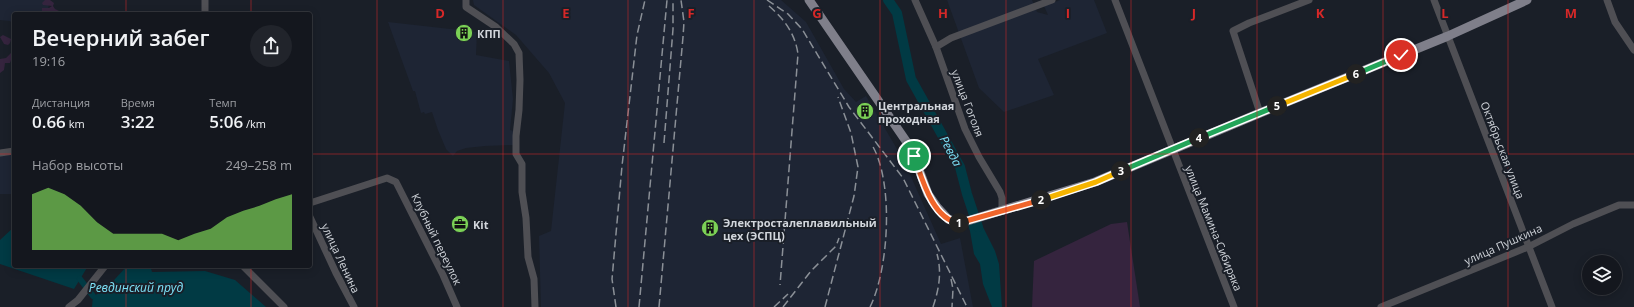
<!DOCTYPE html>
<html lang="ru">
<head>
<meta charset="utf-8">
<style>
  :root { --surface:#14171e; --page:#21242b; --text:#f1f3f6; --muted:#9d9fa4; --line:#33363c; --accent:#7bd156 }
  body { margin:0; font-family:"Open Sans",sans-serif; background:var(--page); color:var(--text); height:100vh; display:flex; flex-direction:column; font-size:15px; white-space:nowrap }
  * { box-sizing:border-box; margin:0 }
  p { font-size:13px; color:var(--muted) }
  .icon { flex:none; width:22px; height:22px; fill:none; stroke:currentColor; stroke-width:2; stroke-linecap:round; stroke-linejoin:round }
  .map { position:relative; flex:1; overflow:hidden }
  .panel { position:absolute; left:12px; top:12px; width:300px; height:256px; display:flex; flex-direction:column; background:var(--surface); border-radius:4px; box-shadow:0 2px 10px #0003,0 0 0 1px var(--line) }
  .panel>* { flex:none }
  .tools { position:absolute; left:1582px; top:255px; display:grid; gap:8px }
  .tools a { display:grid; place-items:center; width:40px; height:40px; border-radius:50%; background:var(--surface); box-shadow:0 2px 10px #0003,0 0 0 1px var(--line); font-size:20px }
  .pin { position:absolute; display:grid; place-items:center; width:34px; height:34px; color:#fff; margin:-17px; border:2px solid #fff; border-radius:50%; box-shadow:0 1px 4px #0007 }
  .km { position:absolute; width:20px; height:20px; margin:-10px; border-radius:50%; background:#222; color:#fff; font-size:11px; line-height:20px; text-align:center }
  .round { display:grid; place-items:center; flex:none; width:42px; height:42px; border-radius:21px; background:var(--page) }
  .overview { display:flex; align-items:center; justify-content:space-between; height:68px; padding:0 20px }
  h1 { font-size:22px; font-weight:600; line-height:30px }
  .metrics { display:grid; grid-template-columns:repeat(3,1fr); gap:6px; height:68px; padding:4px 20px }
  .metrics div { display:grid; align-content:center }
  .metrics b { font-size:17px; font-weight:600 }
  .metrics small { font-size:11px; font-weight:400 }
  .metrics p { font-size:11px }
  .chart { height:112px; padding:8px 20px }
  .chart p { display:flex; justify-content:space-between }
  .chart svg { width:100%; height:72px; margin-top:4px; fill:var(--accent); opacity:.7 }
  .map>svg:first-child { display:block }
  .built { fill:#1e2534 }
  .green { fill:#35243e }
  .water { fill:#013a44 }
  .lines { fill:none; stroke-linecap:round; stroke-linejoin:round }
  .canal { stroke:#013a44; stroke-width:6 }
  .river { stroke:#013a44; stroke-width:10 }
  .minor { stroke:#4f4f54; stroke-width:7 }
  .major { stroke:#7f7f8a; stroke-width:9 }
  .rail { stroke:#8b9097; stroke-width:1.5; stroke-dasharray:8 4; stroke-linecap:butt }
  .split-1-casing { stroke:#fff; stroke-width:8 }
  .split-2-casing { stroke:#fff; stroke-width:8 }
  .split-3-casing { stroke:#fff; stroke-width:8 }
  .split-4-casing { stroke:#fff; stroke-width:8 }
  .split-5-casing { stroke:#fff; stroke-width:8 }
  .split-6-casing { stroke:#fff; stroke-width:8 }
  .split-7-casing { stroke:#fff; stroke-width:8 }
  .split-1 { stroke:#f0652b; stroke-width:5 }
  .split-2 { stroke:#f0652b; stroke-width:5 }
  .split-3 { stroke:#f5b400; stroke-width:5 }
  .split-4 { stroke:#22a559; stroke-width:5 }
  .split-5 { stroke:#22a559; stroke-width:5 }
  .split-6 { stroke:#f5b400; stroke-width:5 }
  .split-7 { stroke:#22a559; stroke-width:5 }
  .grid { fill:none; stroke:#d62828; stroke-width:1; stroke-opacity:0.55 }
  .labels { text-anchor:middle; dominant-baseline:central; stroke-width:4; stroke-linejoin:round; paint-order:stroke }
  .poi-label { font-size:11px; font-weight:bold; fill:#d2d6dc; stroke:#1a1f28; text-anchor:start }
  .street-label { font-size:11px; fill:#d2d6dc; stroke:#1a1f28 }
  .water-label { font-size:12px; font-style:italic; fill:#7de2f8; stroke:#1a1f28 }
  .grid-label { font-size:13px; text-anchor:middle; font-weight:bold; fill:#d62828; stroke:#1a1f28; stroke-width:4; stroke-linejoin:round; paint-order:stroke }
</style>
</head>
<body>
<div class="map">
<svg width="1634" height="307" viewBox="0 0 1634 307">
  <rect width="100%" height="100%" fill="#1a1f28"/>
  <!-- built -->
  <g class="built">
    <path d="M 0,0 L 49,0 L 48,14 L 14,14 L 14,25 L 10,21 L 0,20 Z"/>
    <path d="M 473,0 L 781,0 L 806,22 L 844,89 L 856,102 L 866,96 L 904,161 L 941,244 L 960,238 L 973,307 L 541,307 L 539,236 L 551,231 L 565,103 L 549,73 L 516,35 L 474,5 Z"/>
    <path d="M 947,0 L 1032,0 L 1037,12 L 1048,15 L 1044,6 L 1060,0 L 1094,0 L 1107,33 L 1038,59 L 1054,95 L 1004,112 L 979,88 Z"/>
    <path d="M 388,22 L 477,32 L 476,55 L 509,61 L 513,99 L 510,130 L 514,131 L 513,145 L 485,146 L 466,148 L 457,151 L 453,156 L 446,149 L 438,130 L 432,112 L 425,114 L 424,112 L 421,113 L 415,91 L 413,91 Z"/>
    <path d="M 14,155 L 14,194 L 0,194 L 0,156 Z"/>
  </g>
  <!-- green -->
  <g class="green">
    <path d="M 45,0 L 50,0 L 54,3 L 53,6 L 55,9 L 59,11 L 59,13 L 56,14 L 49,11 L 48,14 L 42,14 L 42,8 L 49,8 L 52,6 L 43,5 L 42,3 Z"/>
    <path d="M 3,35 L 11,39 L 10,43 L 8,45 L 4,44 L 0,37 Z"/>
    <path d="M 11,53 L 13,54 L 10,63 L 5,63 L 4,70 L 0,73 L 0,59 L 6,58 Z"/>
    <path d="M 1127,222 L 1140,307 L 1032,307 L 1034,261 L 1111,224 Z"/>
  </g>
  <!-- water -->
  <g class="water">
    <path d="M 980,221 L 995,251 L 999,264 L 1002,307 L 992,307 L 983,284 L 980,264 L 974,254 L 970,231 L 968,225 Z"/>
    <path d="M 14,227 L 14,266 L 88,266 L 74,289 L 0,264 L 0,240 Z"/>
    <path d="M 127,266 L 150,266 L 152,272 L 205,271 L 235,280 L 266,307 L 92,307 L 93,296 L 104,291 Z"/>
  </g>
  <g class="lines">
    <!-- canal -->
    <path class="canal" d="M 80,279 L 93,296"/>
    <!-- river -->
    <path class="river" d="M 888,0 L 897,13 L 911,79 L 960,167 L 967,194 L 978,227"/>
    <!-- minor -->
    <g class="minor">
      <path d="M 466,0 L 466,7 L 496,27 L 514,44 L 519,53 L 520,80 L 519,110 L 516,136 L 516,154 L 522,164 L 522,192 L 526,218 L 528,257 L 534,279 L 535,307"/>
      <path d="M 915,0 L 936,47 L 965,129 L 979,157 L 1000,192 L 1002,198 L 1002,211"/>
      <path d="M 1115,0 L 1234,307"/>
      <path d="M 1434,0 L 1552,307"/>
      <path d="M 1607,0 L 1615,22 L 1634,50"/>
      <path d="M 205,14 L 205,0"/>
      <path d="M 936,47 L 951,38 L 1052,0"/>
      <path d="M 1260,113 L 1233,31 L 1249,23 L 1309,0"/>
      <path d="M 0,153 L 14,151"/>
      <path d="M 310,203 L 387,178 L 396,182 L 443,275 L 457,307"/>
      <path d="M 310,217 L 336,273 L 354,307"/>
      <path d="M 243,266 L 284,307"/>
      <path d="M 69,307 L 78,300 L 105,266"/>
      <path d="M 1381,307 L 1528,247 L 1573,224 L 1619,205 L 1634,205"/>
    </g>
    <!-- major -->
    <path class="major" d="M 809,0 L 906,141 L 914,156 L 928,194 L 937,207 L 948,219 L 956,222 L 964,222 L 1095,182 L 1260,113 L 1448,36 L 1527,0"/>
    <!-- rail -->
    <g class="rail">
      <path d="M 767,0 L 788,14 L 802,29 L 849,107 L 903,178 L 967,307"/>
      <path d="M 769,6 C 784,19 795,33 798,54 L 780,285"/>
      <path d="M 664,143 L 673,29 L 673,0"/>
      <path d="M 951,279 L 953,289 L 952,307"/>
      <path d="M 616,307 L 612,279 L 622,166 L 637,35 L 645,0"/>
      <path d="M 639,307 L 667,0"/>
      <path d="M 659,307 L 683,37 L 684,22 L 681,0"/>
      <path d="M 774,307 L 788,294"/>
      <path d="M 783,307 L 811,271 L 836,246 L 839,238"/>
      <path d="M 825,307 L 854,196 L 858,167 L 851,133 L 838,97"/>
      <path d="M 870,307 C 889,269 894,182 872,145"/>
      <path d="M 933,307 C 939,289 942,272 937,254"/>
    </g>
  </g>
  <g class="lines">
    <defs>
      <path id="split-1" d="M 914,156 C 922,178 932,219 959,223"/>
      <path id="split-2" d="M 959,223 L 1041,200"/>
      <path id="split-3" d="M 1041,200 L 1096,182 L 1121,171"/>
      <path id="split-4" d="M 1121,171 L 1199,138"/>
      <path id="split-5" d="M 1199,138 L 1277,106"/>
      <path id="split-6" d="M 1277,106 L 1356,74"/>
      <path id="split-7" d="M 1356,74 L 1401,55"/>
    </defs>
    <!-- split-1 casing -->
    <use href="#split-1" class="split-1-casing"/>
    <!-- split-2 casing -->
    <use href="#split-2" class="split-2-casing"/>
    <!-- split-3 casing -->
    <use href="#split-3" class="split-3-casing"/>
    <!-- split-4 casing -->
    <use href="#split-4" class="split-4-casing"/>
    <!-- split-5 casing -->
    <use href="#split-5" class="split-5-casing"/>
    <!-- split-6 casing -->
    <use href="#split-6" class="split-6-casing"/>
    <!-- split-7 casing -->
    <use href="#split-7" class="split-7-casing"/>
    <!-- split-1 -->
    <use href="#split-1" class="split-1"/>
    <!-- split-2 -->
    <use href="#split-2" class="split-2"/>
    <!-- split-3 -->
    <use href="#split-3" class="split-3"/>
    <!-- split-4 -->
    <use href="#split-4" class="split-4"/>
    <!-- split-5 -->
    <use href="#split-5" class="split-5"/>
    <!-- split-6 -->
    <use href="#split-6" class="split-6"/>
    <!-- split-7 -->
    <use href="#split-7" class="split-7"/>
  </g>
  <!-- grid -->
  <path class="grid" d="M 126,0 L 126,14M 251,0 L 251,14M 377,0 L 377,307M 503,0 L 503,307M 628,0 L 628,307M 754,0 L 754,307M 880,0 L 880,307M 1006,0 L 1006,307M 1131,0 L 1131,307M 1257,0 L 1257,307M 1383,0 L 1383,307M 1508,0 L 1508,307M 0,154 L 14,154M 310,154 L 1634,154M 126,266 L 126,307M 251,266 L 251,307"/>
  <!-- icons -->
  <defs>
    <symbol id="building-disc" viewBox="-11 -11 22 22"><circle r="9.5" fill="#7bd156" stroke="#1a1f28"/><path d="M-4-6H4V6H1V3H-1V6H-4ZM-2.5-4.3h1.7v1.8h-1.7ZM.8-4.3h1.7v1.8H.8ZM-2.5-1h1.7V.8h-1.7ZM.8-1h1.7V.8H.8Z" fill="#111"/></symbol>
    <symbol id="office-disc" viewBox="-11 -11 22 22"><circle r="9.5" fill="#7bd156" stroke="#1a1f28"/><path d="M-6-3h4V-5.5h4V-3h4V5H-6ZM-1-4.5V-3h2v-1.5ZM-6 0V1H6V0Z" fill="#111"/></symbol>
  </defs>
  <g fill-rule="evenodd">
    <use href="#building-disc" x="454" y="23" width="20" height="20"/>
    <use href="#building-disc" x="855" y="101" width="20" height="20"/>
    <use href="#office-disc" x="450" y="214" width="20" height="20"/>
    <use href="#building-disc" x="700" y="218" width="20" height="20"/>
  </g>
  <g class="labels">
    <!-- poi labels -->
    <g class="poi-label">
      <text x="477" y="33">КПП</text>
      <text x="878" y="105">Центральная<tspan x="878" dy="13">проходная</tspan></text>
      <text x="723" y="222">Электросталеплавильный<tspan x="723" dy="13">цех (ЭСПЦ)</tspan></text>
      <text x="473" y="224">Kit</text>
    </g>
    <!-- street labels -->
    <g class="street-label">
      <text transform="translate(968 103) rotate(69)">улица Гоголя</text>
      <text transform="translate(1503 150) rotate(69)">Октябрьская улица</text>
      <text transform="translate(1214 228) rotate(68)">улица Мамина-Сибиряка</text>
      <text transform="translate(437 239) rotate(64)">Клубный переулок</text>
      <text transform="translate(1503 244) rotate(-24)">улица Пушкина</text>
      <text transform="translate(341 258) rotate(65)">улица Ленина</text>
    </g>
    <!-- water labels -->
    <g class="water-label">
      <text transform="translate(951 151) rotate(62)">Ревда</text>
      <text x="136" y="287">Ревдинский пруд</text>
    </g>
  </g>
  <g class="grid-label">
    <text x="440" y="18">D</text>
    <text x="566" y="18">E</text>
    <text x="691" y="18">F</text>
    <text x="817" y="18">G</text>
    <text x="943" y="18">H</text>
    <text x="1068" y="18">I</text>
    <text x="1194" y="18">J</text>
    <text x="1320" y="18">K</text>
    <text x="1445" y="18">L</text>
    <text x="1571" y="18">M</text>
  </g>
</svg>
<div class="tools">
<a><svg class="icon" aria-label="layers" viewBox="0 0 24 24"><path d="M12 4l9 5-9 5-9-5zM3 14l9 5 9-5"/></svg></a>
</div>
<div class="pin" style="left:914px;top:156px;background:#1e9e55"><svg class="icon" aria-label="arrive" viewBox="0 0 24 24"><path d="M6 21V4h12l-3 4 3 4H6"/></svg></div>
<div class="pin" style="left:1401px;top:55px;background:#d93025"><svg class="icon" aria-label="check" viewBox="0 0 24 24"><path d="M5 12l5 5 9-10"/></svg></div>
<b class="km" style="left:959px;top:223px">1</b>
<b class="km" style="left:1041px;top:200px">2</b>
<b class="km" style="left:1121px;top:171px">3</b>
<b class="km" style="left:1199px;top:138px">4</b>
<b class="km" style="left:1277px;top:106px">5</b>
<b class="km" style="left:1356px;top:74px">6</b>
<section class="panel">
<div class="overview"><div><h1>Вечерний забег</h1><p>19:16</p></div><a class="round"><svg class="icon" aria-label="share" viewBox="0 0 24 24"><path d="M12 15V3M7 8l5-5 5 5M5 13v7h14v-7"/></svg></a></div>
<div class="metrics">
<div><p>Дистанция</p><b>0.66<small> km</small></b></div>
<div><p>Время</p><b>3:22</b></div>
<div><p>Темп</p><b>5:06<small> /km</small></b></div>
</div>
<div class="chart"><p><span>Набор высоты</span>249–258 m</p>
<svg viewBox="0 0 160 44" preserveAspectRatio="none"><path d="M0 44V10L10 6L20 10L30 17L40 27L50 34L60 34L70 34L80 34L90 38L100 34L110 31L120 24L130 20L140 17L150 13L160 10V44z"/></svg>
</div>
</section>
</div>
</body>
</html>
